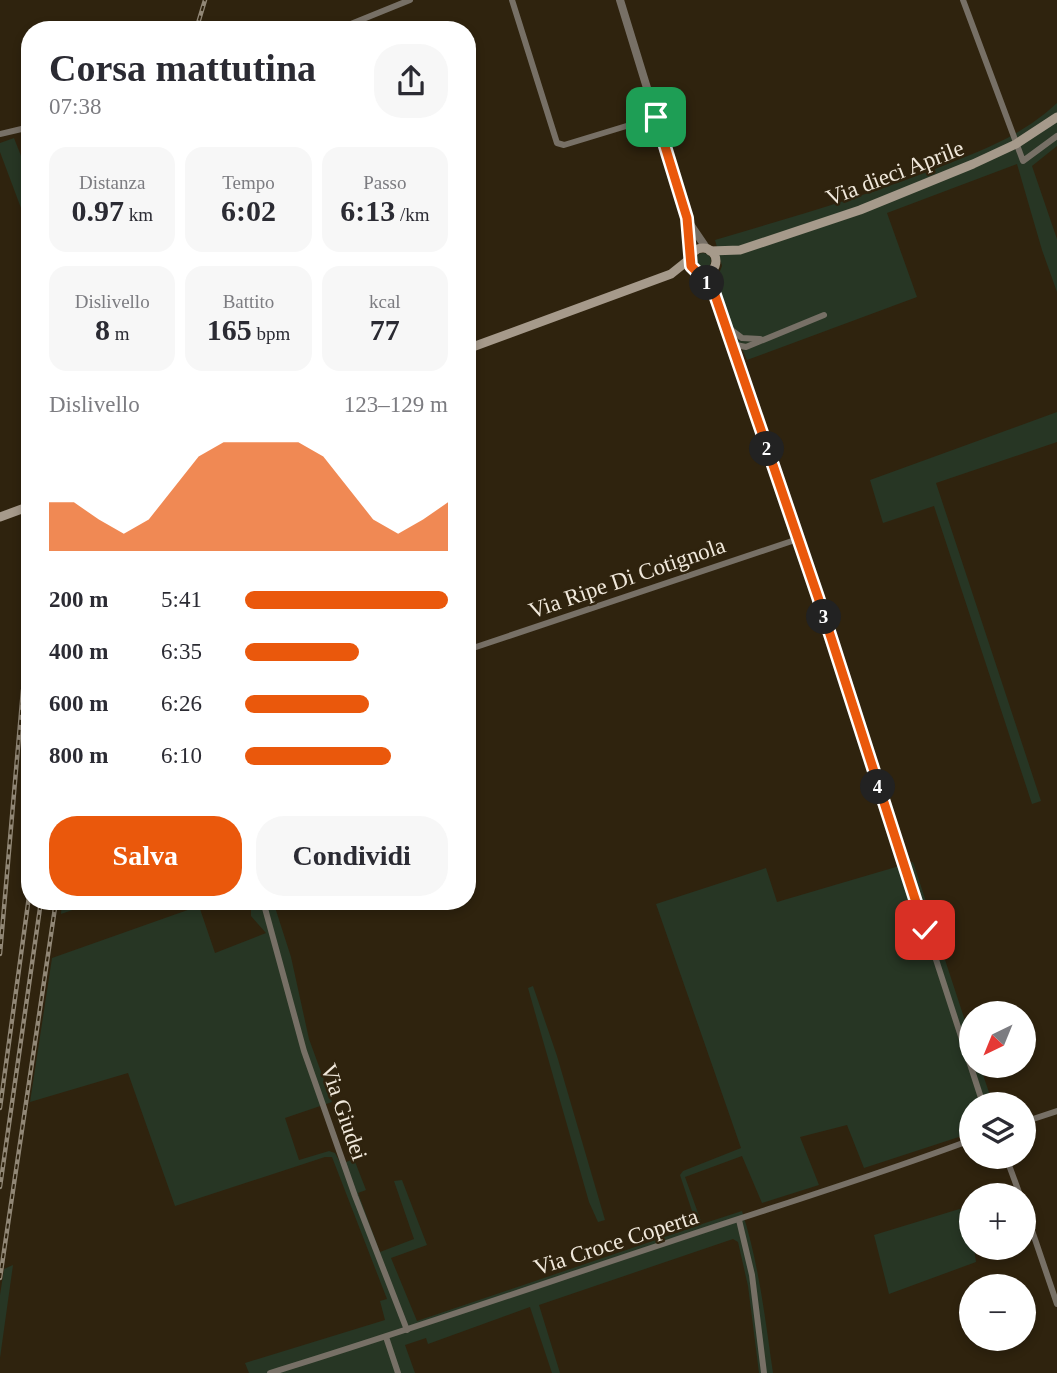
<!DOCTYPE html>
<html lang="it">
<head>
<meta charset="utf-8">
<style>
  :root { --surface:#fff; --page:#f7f7f7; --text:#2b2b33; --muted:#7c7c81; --accent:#ea580c }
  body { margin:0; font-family:"Times New Roman",serif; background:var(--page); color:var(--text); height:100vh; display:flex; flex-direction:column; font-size:26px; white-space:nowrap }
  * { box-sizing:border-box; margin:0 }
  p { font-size:23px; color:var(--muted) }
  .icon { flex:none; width:38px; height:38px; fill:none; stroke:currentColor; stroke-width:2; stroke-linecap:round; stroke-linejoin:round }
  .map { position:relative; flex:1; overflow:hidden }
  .drawer { position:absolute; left:21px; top:21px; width:455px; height:889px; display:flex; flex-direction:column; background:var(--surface); border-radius:28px; box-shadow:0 4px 10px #0003 }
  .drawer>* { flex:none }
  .needle { width:46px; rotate:223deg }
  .controls { position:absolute; left:959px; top:1001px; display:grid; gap:14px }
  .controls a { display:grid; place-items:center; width:77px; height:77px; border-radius:50%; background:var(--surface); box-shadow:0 4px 10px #0003; font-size:35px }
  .pin { position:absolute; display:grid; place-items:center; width:60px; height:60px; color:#fff; margin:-30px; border-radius:14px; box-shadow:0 4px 10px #0006 }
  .km { position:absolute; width:35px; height:35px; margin:-18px; border-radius:50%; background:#222; color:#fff; font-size:19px; line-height:35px; text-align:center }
  .round { display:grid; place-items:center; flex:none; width:74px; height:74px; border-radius:28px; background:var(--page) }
  .overview { display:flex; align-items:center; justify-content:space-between; height:119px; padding:0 28px }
  h1 { font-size:38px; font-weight:700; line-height:52px }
  .stats { display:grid; grid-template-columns:repeat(3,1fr); gap:10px; height:119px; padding:7px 28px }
  .stats div { display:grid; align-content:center; border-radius:18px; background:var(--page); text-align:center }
  .stats b { font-size:30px; font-weight:700 }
  .stats small { font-size:19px; font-weight:400 }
  .stats p { font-size:19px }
  .chart { height:196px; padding:14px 28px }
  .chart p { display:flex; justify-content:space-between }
  .chart svg { width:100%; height:126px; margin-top:7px; fill:var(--accent); opacity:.7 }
  .button { display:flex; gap:14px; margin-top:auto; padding:14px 28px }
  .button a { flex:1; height:80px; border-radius:28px; background:var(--accent); color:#fff; font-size:28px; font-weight:700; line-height:80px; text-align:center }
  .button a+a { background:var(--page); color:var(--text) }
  ul { padding:0 28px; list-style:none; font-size:23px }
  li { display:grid; grid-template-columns:112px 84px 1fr; align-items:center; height:52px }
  li i { height:18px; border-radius:9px; background:var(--accent) }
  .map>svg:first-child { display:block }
  .green { fill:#273624 }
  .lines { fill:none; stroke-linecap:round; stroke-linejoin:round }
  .minor { stroke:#777066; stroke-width:6 }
  .tertiary { stroke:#777066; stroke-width:8 }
  .secondary { stroke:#a69a8b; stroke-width:9 }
  .rail-casing { stroke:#918776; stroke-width:4.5 }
  .rail { stroke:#2f230e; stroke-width:2; stroke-dasharray:5; stroke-linecap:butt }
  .route-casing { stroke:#fff; stroke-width:14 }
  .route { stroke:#ea580c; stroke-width:9 }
  .labels { text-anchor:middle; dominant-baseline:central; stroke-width:5; stroke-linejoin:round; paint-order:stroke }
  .street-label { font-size:23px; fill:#f0e8db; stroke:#2f230e }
</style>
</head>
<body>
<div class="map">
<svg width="1057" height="1373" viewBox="0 0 1057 1373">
  <rect width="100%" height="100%" fill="#2f230e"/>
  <!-- green -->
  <g class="green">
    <path d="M 1057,103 L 1057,146 L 1032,166 L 1057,239 L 1057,292 L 1042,250 L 1017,164 L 887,213 L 917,297 L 747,360 L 728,316 L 719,289 L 718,276 L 722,266 L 715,240 C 789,218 863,197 935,169 C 982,150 1019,138 1057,103 Z"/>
    <path d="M 14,138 L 30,179 L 30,232 L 0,152 L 0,143 Z"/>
    <circle cx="703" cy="261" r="8"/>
    <path d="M 1057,412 L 1057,442 L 936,483 L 1041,801 L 1032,804 L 934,506 L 883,523 L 870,480 Z"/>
    <path d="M 913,862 L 971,1039 L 971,1066 L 980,1066 L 993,1104 L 971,1104 L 971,1133 L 864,1168 L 847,1125 L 800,1137 L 819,1185 L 762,1203 L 742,1156 L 685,1177 L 702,1224 L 742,1211 C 759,1264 765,1318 773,1373 L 759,1373 L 748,1286 L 738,1242 L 733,1239 L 539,1305 L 560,1373 L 552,1373 L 530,1307 L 428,1344 L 426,1338 L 405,1345 L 415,1373 L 249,1373 L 245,1363 L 385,1320 L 380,1301 L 387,1299 L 332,1157 L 325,1157 L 175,1206 L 128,1073 L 30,1102 L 52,958 L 199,906 L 215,953 L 266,933 L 251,916 L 251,901 L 273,901 L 291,957 L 309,1039 L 332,1102 L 285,1118 L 299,1160 L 329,1151 L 335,1153 L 341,1164 L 354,1159 L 366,1190 L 358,1193 L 380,1252 L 414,1239 L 394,1181 L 402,1180 L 427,1245 L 391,1258 L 417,1321 L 697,1226 L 680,1175 L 683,1171 L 741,1148 L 656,904 L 766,868 L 777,902 Z"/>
    <path d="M 62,901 L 98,901 L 61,914 Z"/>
    <path d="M 533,986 L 557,1056 L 605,1220 L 598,1222 L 589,1202 L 528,988 Z"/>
    <path d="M 966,1207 L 971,1248 L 974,1248 L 976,1262 L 889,1294 L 874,1235 Z"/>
    <path d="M 13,1265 L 0,1358 L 0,1295 L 4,1269 Z"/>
  </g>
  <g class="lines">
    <!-- minor -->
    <g class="minor">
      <path d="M 512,0 L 557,143 L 564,145 L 656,117"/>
      <path d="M 963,0 L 1023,161 L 1057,136"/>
      <path d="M 336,30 L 410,0"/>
      <path d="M 0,134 L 30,127"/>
      <path d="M 714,268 L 715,295 L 818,597 L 983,1104"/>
      <path d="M 699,273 L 712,290"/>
      <path d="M 726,326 L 742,338 L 760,339"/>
      <path d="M 731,344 L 746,347 L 824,315"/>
      <path d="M 467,650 L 798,539"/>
      <path d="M 263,901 L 304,1051 L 355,1196 L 407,1330"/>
      <path d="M 1024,1122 L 1057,1111"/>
      <path d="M 1006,1157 L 1020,1195"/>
      <path d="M 1024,1207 L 1057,1304"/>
      <path d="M 739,1220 L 752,1275 L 764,1373"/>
      <path d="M 386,1337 L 398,1373"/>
      <path d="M 270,1373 C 404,1332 536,1286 669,1242 C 770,1208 872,1177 971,1140"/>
    </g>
    <!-- tertiary -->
    <g class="tertiary">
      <path d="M 620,0 L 687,218 L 692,256"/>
      <path d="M 690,224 L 707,249"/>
    </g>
    <!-- secondary -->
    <g class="secondary">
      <circle cx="703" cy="261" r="13"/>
      <path d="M 710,251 L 740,250 L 860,210 L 973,164 L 1016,144 L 1057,117"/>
      <path d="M 467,349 L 671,274 L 691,258"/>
      <path d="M 0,517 L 30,506"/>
    </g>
    <defs>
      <g id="rail">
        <path d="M 196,30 L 205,0"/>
        <path d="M 0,954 L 23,690"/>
        <path d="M 0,1108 L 30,889"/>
        <path d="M 0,1187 L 41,901"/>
        <path d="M 0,1278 L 56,901"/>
      </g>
    </defs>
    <!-- rail casing -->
    <use href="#rail" class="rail-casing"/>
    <!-- rail -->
    <use href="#rail" class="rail"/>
  </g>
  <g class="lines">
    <defs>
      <path id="route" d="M 656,117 L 687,218 L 691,266 L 709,284 L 715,295 L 818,597 L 925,930"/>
    </defs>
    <!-- route casing -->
    <use href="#route" class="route-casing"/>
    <!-- route -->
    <use href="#route" class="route"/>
  </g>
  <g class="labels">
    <!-- street labels -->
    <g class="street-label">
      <text transform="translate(895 173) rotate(-21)">Via dieci Aprile</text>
      <text transform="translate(627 578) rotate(-19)">Via Ripe Di Cotignola</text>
      <text transform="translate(344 1112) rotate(71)">Via Giudei</text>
      <text transform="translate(616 1242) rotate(-18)">Via Croce Coperta</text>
    </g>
  </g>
</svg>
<div class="controls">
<a><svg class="needle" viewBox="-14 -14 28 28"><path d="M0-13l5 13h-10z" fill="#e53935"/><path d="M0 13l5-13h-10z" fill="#7c7c81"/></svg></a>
<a><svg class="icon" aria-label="layers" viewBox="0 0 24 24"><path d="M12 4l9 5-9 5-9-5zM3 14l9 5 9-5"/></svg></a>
<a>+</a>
<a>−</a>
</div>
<div class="pin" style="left:656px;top:117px;background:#1e9e55"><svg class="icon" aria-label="arrive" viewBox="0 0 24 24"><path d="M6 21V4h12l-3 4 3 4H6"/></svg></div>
<div class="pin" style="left:925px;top:930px;background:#d93025"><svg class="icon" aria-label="check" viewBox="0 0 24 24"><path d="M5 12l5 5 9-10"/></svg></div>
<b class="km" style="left:707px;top:283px">1</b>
<b class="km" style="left:767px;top:449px">2</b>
<b class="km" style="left:824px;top:617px">3</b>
<b class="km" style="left:878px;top:787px">4</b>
<section class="drawer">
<div class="overview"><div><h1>Corsa mattutina</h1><p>07:38</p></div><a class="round"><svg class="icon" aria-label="share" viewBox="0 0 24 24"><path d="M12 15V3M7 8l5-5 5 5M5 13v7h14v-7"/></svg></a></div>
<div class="stats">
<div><p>Distanza</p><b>0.97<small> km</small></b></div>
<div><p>Tempo</p><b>6:02</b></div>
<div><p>Passo</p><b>6:13<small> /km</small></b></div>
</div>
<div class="stats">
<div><p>Dislivello</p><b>8<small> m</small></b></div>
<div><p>Battito</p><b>165<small> bpm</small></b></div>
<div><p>kcal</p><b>77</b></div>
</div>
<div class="chart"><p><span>Dislivello</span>123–129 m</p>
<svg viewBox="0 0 160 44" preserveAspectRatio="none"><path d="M0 44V27L10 27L20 33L30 38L40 33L50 22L60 11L70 6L80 6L90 6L100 6L110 11L120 22L130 33L140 38L150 33L160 27V44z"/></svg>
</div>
<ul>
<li><b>200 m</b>5:41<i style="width:100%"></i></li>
<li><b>400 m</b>6:35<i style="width:56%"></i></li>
<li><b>600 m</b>6:26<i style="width:61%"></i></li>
<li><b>800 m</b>6:10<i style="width:72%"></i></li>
</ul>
<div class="button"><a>Salva</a><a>Condividi</a></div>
</section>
</div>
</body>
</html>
